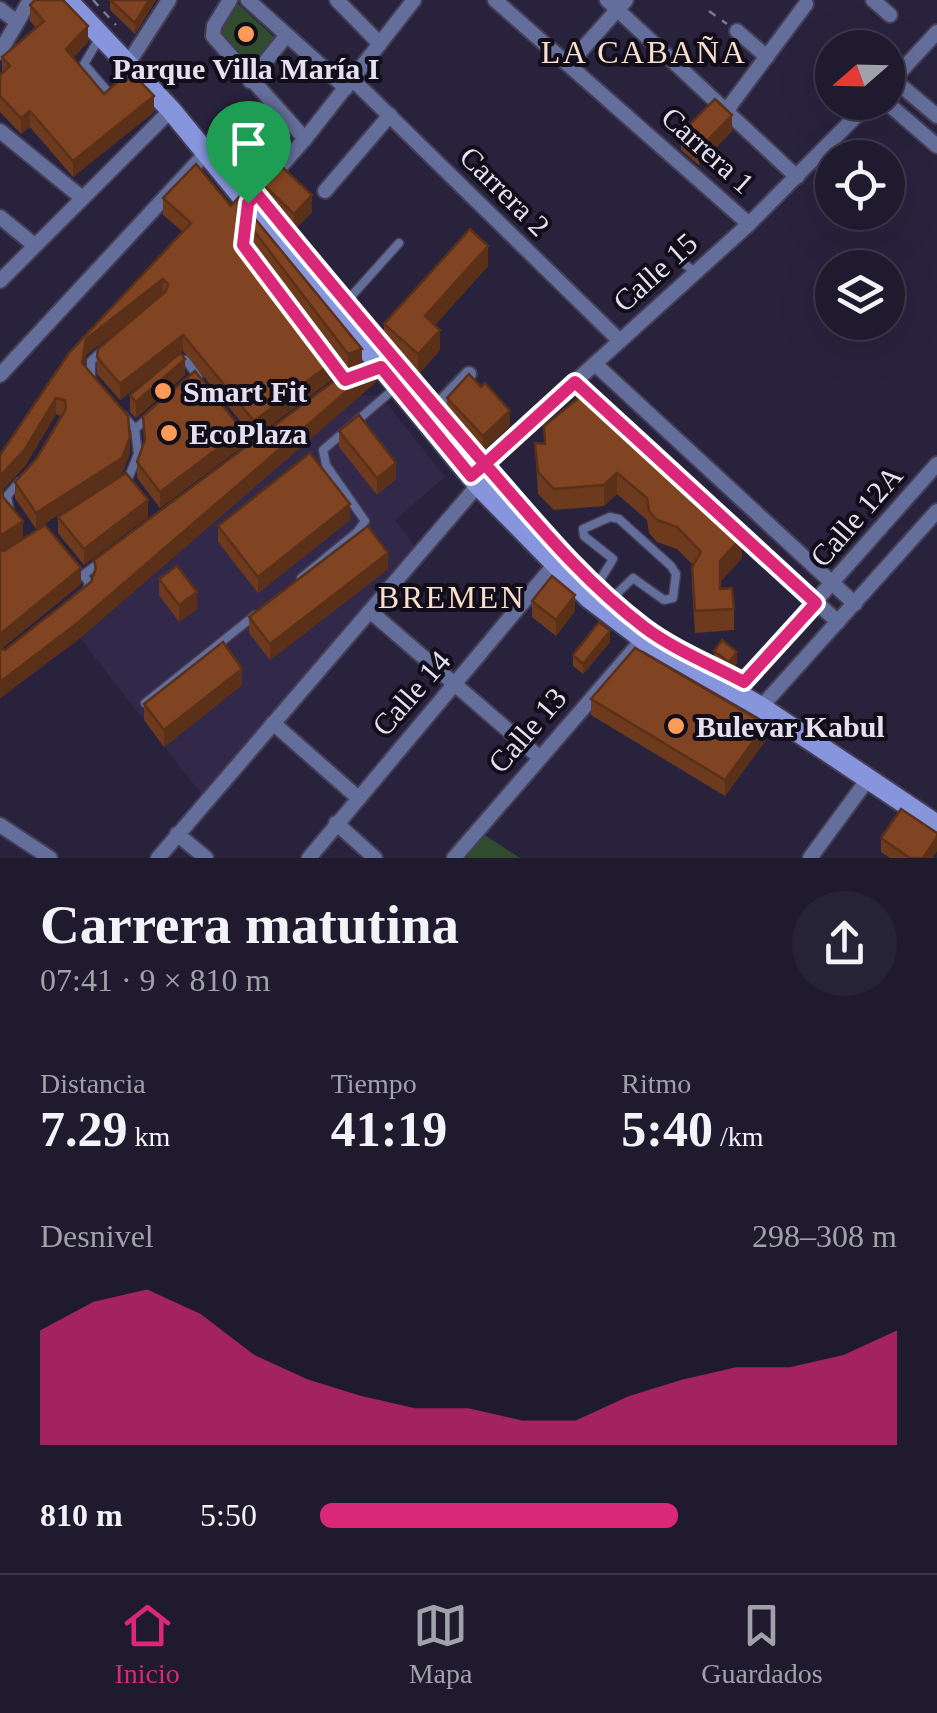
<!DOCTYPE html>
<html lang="es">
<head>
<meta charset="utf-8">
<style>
  :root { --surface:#1f1a2e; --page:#272336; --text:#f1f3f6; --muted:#a1a1aa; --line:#3c384a; --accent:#db2777 }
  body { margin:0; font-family:Georgia,serif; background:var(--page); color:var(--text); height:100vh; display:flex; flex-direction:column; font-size:38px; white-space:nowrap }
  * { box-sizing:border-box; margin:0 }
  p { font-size:32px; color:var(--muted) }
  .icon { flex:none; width:55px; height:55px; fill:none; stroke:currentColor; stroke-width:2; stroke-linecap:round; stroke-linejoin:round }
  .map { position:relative; height:858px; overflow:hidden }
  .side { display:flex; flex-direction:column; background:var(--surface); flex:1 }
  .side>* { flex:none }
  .needle { width:65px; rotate:250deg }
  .tools { position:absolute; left:815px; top:30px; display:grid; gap:20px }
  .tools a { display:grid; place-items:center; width:90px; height:90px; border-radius:50%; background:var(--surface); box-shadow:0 10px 40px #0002,0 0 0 2px var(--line); font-size:50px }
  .pin { position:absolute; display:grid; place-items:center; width:85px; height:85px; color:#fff; margin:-102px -42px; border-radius:50% 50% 50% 0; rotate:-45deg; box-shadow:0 0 10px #0007 }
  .pin .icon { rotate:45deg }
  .round { display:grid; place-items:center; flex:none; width:105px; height:105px; border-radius:52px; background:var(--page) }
  .head { display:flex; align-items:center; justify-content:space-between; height:170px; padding:0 40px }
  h1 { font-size:55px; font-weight:800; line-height:75px }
  .metrics { display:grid; grid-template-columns:repeat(3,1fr); gap:15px; height:170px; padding:10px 40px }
  .metrics div { display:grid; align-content:center }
  .metrics b { font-size:50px; font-weight:800 }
  .metrics small { font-size:28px; font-weight:400 }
  .metrics p { font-size:28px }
  .chart { height:280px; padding:20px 40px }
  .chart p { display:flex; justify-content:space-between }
  .chart svg { width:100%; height:180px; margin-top:10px; fill:var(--accent); opacity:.7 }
  ul { padding:0 40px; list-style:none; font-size:32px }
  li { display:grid; grid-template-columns:160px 120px 1fr; align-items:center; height:75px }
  li i { height:25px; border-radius:12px; background:var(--accent) }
  .menu { display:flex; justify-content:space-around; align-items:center; height:140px; border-top:2px solid var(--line); background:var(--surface); font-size:28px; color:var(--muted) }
  .menu a { display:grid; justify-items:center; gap:5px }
  .menu .active { color:var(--accent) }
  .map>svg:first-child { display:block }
  .built { fill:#322849 }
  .green { fill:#304b2d }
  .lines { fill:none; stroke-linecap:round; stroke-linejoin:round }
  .lane-casing { stroke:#433d56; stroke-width:11 }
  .street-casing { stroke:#433d56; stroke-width:18 }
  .secondary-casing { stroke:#433d56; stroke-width:24 }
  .path { stroke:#7d778e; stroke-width:2.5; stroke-dasharray:8 8; stroke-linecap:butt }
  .lane { stroke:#646e9a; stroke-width:8 }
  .street { stroke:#646e9a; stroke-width:14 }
  .secondary { stroke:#8795dc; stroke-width:20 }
  .wall { fill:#6e3a1d }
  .shaded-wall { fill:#5a3018 }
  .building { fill:#804422; stroke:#5a3018; stroke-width:2.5 }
  .route-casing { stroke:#fff; stroke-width:20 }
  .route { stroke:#db2777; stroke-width:12 }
  .poi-dot { fill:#fe9b59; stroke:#110e1a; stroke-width:4 }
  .labels { text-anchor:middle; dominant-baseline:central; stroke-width:8; stroke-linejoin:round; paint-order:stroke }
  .poi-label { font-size:30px; font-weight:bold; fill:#e4e0f2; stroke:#110e1a; text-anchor:start }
  .street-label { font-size:30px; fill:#e4e0f2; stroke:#110e1a }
  .neighbourhood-label { font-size:32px; letter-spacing:2.5px; fill:#faddcc; stroke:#110e1a }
</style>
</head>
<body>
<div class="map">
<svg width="937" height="858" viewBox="0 0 937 858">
  <rect width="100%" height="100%" fill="#29223d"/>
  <!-- built -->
  <path class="built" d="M 356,395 L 381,396 L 445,477 L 395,520 L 418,551 L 205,799 L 80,638 Z"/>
  <!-- green -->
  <g class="green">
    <path d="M 235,1 L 275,38 L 250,68 L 219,30 Z"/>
    <path d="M 480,832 L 520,858 L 456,858 Z"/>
  </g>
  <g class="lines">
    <defs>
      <g id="lane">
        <path d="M 99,39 L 84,64 L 109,93 L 116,91"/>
        <path d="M 243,244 L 247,209"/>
        <path d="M 683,263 L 695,272"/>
        <path d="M 338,311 L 399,243"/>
        <path d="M 176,360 L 186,360 L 198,377"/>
        <path d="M 91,378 L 91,361 L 104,349"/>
        <path d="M 123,415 L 135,429 L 148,418"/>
        <path d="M 128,479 L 138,454 L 135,429"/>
        <path d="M 9,508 L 7,496 L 19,482"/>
        <path d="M 301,578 L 357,532 L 365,521 L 326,465 L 323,450 L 395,388"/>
        <path d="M 86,592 L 89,583 L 83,575 L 99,563"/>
        <path d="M 589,598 L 613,559 L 584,536 L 583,529 L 610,517 L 619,519 L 671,566 L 676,574 L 673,598 L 664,600 L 633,578 L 602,608"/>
        <path d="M 145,703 L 255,615"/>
      </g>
      <g id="street">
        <path d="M 230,0 L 214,26 L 213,36 L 305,139"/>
        <path d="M 248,0 L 346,88"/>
        <path d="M 337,0 L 380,44"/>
        <path d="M 495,0 L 749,224"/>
        <path d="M 607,0 L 797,177"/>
        <path d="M 873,0 L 890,15"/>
        <path d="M 0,9 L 17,22"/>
        <path d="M 737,31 L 767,57"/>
        <path d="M 0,52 L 30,0"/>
        <path d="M 129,62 L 169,0"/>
        <path d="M 569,64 L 626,0"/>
        <path d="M 352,79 L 620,341"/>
        <path d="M 893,79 L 937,116"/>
        <path d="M 250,81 L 286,36"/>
        <path d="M 888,85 L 937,32"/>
        <path d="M 886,102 L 937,146"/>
        <path d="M 726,111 L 806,4"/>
        <path d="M 0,131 L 81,197"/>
        <path d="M 325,191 L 390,115"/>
        <path d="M 248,203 L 305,139 L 414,0"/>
        <path d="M 0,217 L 33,244"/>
        <path d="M 0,281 L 171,110"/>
        <path d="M 595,364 L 855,604"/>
        <path d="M 0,375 L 206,153"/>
        <path d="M 575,382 L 838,622"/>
        <path d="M 425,420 L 469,374"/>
        <path d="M 471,476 L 749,224 L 870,102"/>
        <path d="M 371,612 L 539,757"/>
        <path d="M 735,692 L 937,464"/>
        <path d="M 761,707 L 937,511"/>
        <path d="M 273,723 L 356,796"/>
        <path d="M 336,823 L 375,858"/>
        <path d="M 0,825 L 50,858"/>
        <path d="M 177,834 L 206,858"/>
        <path d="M 158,858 L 478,485"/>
        <path d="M 309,858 L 554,565"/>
        <path d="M 454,858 L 643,639"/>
        <path d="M 810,858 L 868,779"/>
      </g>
      <path id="secondary" d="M 67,0 L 171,110 L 478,485 L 589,598 L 643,639 L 761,707 L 937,825"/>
    </defs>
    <!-- lane casing -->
    <use href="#lane" class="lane-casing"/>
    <!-- street casing -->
    <use href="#street" class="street-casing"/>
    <!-- secondary casing -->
    <use href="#secondary" class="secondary-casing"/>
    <!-- path -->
    <g class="path">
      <path d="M 93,0 L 116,25"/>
      <path d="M 709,11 L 727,24"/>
      <path d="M 465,441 L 476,453"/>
    </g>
    <!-- lane -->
    <use href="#lane" class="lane"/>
    <!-- street -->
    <use href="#street" class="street"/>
    <!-- secondary -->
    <use href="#secondary" class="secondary"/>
  </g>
  <!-- wall -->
  <g class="wall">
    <path d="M 110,0 L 156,0 L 135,34 L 110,10 Z"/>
    <path d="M 30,5 L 88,42 L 73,58 L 104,94 L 154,112 L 73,177 L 30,127 L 21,134 L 0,112 L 0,75 L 2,73 L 2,57 L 36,28 L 30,21 Z"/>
    <path d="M 214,129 L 269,163 L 251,181 L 214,140 Z"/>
    <path d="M 732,131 L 699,165 L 681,150 L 681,133 Z"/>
    <path d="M 264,185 L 312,212 L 294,230 L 264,201 Z"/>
    <path d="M 163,198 L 238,234 L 334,378 L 254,438 L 183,351 L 180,353 L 185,375 L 136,418 L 130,412 L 130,395 L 174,357 L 120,400 L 97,374 L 97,357 L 151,304 L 86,355 L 84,365 L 130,453 L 122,474 L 36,529 L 15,498 L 15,482 L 37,458 L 61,416 L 56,414 L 25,466 L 2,490 L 3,497 L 23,537 L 2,551 L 81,584 L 1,649 L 5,650 L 91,582 L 94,575 L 94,560 L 348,370 L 251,243 L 251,227 L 376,382 L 80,638 L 0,698 L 0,455 L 183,232 L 163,215 Z"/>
    <path d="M 488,266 L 435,325 L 440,350 L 418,375 L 384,344 L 384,324 Z"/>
    <path d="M 447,398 L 510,426 L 483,451 L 447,412 Z"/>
    <path d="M 143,416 L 242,447 L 160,508 L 137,478 L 137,462 L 144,443 Z"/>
    <path d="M 544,426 L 699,499 L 742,558 L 720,582 L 720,589 L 734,609 L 734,630 L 695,633 L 692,588 L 693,565 L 677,549 L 657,542 L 649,533 L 647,520 L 617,494 L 604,506 L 554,510 L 538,494 L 535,443 L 544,444 Z"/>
    <path d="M 339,431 L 396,479 L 377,495 L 339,447 Z"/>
    <path d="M 58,517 L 148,517 L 84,565 L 58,533 Z"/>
    <path d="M 350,520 L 258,593 L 218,542 L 218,526 Z"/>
    <path d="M 388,569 L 270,660 L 249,633 L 249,617 Z"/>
    <path d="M 159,579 L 197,609 L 179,622 L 159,595 Z"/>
    <path d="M 532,601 L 575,611 L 556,636 L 532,617 Z"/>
    <path d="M 610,642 L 583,674 L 573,666 L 573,655 Z"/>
    <path d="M 714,651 L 737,663 L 729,673 L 714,662 Z"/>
    <path d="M 242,685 L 164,747 L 144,720 L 144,704 Z"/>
    <path d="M 591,699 L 766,740 L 725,796 L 591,715 Z"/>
    <path d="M 881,838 L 937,851 L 932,858 L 890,858 L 881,852 Z"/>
  </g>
  <!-- shaded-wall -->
  <g class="shaded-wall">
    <path d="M 149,0 L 156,0 L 135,34 L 135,23 Z"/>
    <path d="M 88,26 L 88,42 L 66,65 L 66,49 Z"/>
    <path d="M 154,96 L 154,112 L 73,177 L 73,161 Z"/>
    <path d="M 30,111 L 30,127 L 21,134 L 21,118 Z"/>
    <path d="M 732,115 L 732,131 L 699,165 L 699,149 Z"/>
    <path d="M 269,152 L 269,163 L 251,181 L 251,170 Z"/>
    <path d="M 312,195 L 312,212 L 294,230 L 294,214 Z"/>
    <path d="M 488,246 L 488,266 L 425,336 L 425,316 Z"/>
    <path d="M 163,279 L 163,295 L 86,355 L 82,379 L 82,363 L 86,339 Z"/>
    <path d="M 440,330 L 440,350 L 418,375 L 418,354 Z"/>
    <path d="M 183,335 L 183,351 L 120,400 L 120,384 Z"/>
    <path d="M 362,349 L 362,365 L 348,370 L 348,354 Z"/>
    <path d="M 185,359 L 185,375 L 136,418 L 136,402 Z"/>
    <path d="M 334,361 L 334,378 L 254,438 L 254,421 Z"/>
    <path d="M 376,366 L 376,382 L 80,638 L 0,698 L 0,682 Z"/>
    <path d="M 56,398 L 56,414 L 25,466 L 1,492 L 1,475 Z"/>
    <path d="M 510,411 L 510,426 L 483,451 L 483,436 Z"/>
    <path d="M 242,430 L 242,447 L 160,508 L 160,492 Z"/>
    <path d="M 130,437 L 130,453 L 122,474 L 36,529 L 36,513 Z"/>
    <path d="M 396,463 L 396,479 L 377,495 L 377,478 Z"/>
    <path d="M 617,473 L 617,494 L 604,506 L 604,485 Z"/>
    <path d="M 148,500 L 148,517 L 84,565 L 84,549 Z"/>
    <path d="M 350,504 L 350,520 L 258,593 L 258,577 Z"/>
    <path d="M 23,521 L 23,537 L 0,552 L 0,536 Z"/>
    <path d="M 742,537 L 742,558 L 720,582 L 720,561 Z"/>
    <path d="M 388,553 L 388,569 L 270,660 L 270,644 Z"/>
    <path d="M 81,568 L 81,584 L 0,650 L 0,634 Z"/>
    <path d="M 197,592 L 197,609 L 179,622 L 179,605 Z"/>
    <path d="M 575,595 L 575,611 L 556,636 L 556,620 Z"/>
    <path d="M 610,631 L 610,642 L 583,674 L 583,664 Z"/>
    <path d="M 737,652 L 737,663 L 729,673 L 729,662 Z"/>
    <path d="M 242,669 L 242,685 L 164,747 L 164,730 Z"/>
    <path d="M 766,724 L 766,740 L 725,796 L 725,780 Z"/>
    <path d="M 937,837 L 937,851 L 932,858 L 923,858 Z"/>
  </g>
  <!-- building -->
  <g class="building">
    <path d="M 35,0 L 63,0 L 88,26 L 66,49 L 104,94 L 130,71 L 154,96 L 73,161 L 30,111 L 21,118 L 0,96 L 0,75 L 10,66 L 2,57 L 44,21 L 30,5 Z"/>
    <path d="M 110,0 L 149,0 L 135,23 Z"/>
    <path d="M 715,99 L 732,115 L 699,149 L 681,133 Z"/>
    <path d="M 234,111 L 269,152 L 251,170 L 214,129 Z"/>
    <path d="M 196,164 L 231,206 L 238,198 L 237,233 L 334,361 L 254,421 L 183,335 L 120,384 L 97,357 L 98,349 L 166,291 L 168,284 L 163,279 L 86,339 L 82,363 L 128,416 L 130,437 L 122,458 L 36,513 L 15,482 L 37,458 L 66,409 L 65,400 L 56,398 L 25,449 L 1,475 L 3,497 L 23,521 L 0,536 L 0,455 L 69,353 L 191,223 L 163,198 Z"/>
    <path d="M 281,166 L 312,195 L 294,214 L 264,185 Z"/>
    <path d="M 252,215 L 362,349 L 348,354 L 251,227 Z"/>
    <path d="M 470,229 L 488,246 L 425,316 L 440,330 L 418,354 L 384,324 Z"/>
    <path d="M 180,353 L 185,359 L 136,402 L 130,395 Z"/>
    <path d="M 372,362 L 376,366 L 80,621 L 0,682 L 0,649 L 5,650 L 91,582 L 96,568 L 94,560 L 349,370 Z"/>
    <path d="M 195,371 L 242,430 L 160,492 L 137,462 L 145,440 L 143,416 Z"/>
    <path d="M 469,374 L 481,387 L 485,383 L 510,411 L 483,436 L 447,398 Z"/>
    <path d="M 585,393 L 671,470 L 693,483 L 699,499 L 742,537 L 720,561 L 720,589 L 732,588 L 734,609 L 695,611 L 692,567 L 701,552 L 677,527 L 657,520 L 649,511 L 647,498 L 617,473 L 604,485 L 554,489 L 538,472 L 535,443 L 545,444 L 544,426 Z"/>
    <path d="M 359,415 L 396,463 L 377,478 L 339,431 Z"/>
    <path d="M 310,453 L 350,504 L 258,577 L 218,526 Z"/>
    <path d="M 126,473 L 148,500 L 84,549 L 58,517 Z"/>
    <path d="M 45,525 L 81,568 L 0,634 L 0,550 L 4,551 Z"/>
    <path d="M 368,526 L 388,553 L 270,644 L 249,617 Z"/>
    <path d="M 177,566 L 197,592 L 179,605 L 159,579 Z"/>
    <path d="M 552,576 L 575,595 L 556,620 L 532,601 Z"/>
    <path d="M 599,622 L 610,631 L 583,664 L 573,655 Z"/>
    <path d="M 722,640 L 737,652 L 729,662 L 714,651 Z"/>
    <path d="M 223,642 L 242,669 L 164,730 L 144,704 Z"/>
    <path d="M 635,648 L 766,724 L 725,780 L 591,699 Z"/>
    <path d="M 901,809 L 937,833 L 937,837 L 923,858 L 910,858 L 881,838 Z"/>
  </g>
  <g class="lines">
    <defs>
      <path id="route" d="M 248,203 L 257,194 C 331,285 407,374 484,463 C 535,521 582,580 644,627 C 673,649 712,665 744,682 L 816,603 L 575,382 L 485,464 L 471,476 L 381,367 L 345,380 L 243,245 L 248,203"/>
    </defs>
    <!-- route casing -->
    <use href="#route" class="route-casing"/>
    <!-- route -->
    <use href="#route" class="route"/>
  </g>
  <!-- markers -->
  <g class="poi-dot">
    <circle cx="246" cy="34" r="10"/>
    <circle cx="163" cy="391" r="10"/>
    <circle cx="169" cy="433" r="10"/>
    <circle cx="676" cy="726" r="10"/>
  </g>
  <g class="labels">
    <!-- poi labels -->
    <g class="poi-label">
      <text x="246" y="68" text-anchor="middle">Parque Villa María I</text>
      <text x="183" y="391">Smart Fit</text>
      <text x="189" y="433">EcoPlaza</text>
      <text x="696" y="726">Bulevar Kabul</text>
    </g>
    <!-- street labels -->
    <g class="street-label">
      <text transform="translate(708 150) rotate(42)">Carrera 1</text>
      <text transform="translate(505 191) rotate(45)">Carrera 2</text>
      <text transform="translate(655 272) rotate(-42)">Calle 15</text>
      <text transform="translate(856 516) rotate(-49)">Calle 12A</text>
      <text transform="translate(411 693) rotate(-49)">Calle 14</text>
      <text transform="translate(527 730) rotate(-49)">Calle 13</text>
    </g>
    <!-- neighbourhood labels -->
    <g class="neighbourhood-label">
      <text x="644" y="52">LA CABAÑA</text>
      <text x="452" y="597">BREMEN</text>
    </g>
  </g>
</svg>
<div class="tools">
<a><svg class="needle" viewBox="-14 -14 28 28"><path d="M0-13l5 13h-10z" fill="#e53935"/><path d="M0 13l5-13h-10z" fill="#a1a1aa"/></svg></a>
<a><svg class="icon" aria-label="locate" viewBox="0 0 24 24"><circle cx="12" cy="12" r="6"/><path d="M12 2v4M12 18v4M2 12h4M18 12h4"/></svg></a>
<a><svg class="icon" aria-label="layers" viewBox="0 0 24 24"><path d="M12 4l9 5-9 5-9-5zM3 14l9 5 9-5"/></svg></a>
</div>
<div class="pin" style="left:248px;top:203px;background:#1e9e55"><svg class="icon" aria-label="arrive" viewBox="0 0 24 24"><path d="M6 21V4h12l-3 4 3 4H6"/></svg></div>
</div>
<section class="side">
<div class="head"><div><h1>Carrera matutina</h1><p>07:41 · 9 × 810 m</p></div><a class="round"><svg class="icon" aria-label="share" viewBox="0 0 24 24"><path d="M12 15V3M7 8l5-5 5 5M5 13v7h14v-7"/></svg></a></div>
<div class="metrics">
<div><p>Distancia</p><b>7.29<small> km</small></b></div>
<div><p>Tiempo</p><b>41:19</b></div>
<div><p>Ritmo</p><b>5:40<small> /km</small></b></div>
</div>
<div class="chart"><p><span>Desnivel</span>298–308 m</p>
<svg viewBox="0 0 160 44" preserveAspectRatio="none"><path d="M0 44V16L10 9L20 6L30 12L40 22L50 28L60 32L70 35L80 35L90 38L100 38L110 32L120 28L130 25L140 25L150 22L160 16V44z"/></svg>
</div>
<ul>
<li><b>810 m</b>5:50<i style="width:62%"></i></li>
</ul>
</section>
<nav class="menu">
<a class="active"><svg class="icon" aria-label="home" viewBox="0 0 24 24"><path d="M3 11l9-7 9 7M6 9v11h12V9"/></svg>Inicio</a>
<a><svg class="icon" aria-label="map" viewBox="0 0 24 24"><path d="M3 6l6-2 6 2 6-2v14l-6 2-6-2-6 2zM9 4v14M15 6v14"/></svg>Mapa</a>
<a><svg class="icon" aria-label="saved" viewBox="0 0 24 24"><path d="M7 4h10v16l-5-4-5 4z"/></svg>Guardados</a>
</nav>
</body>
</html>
